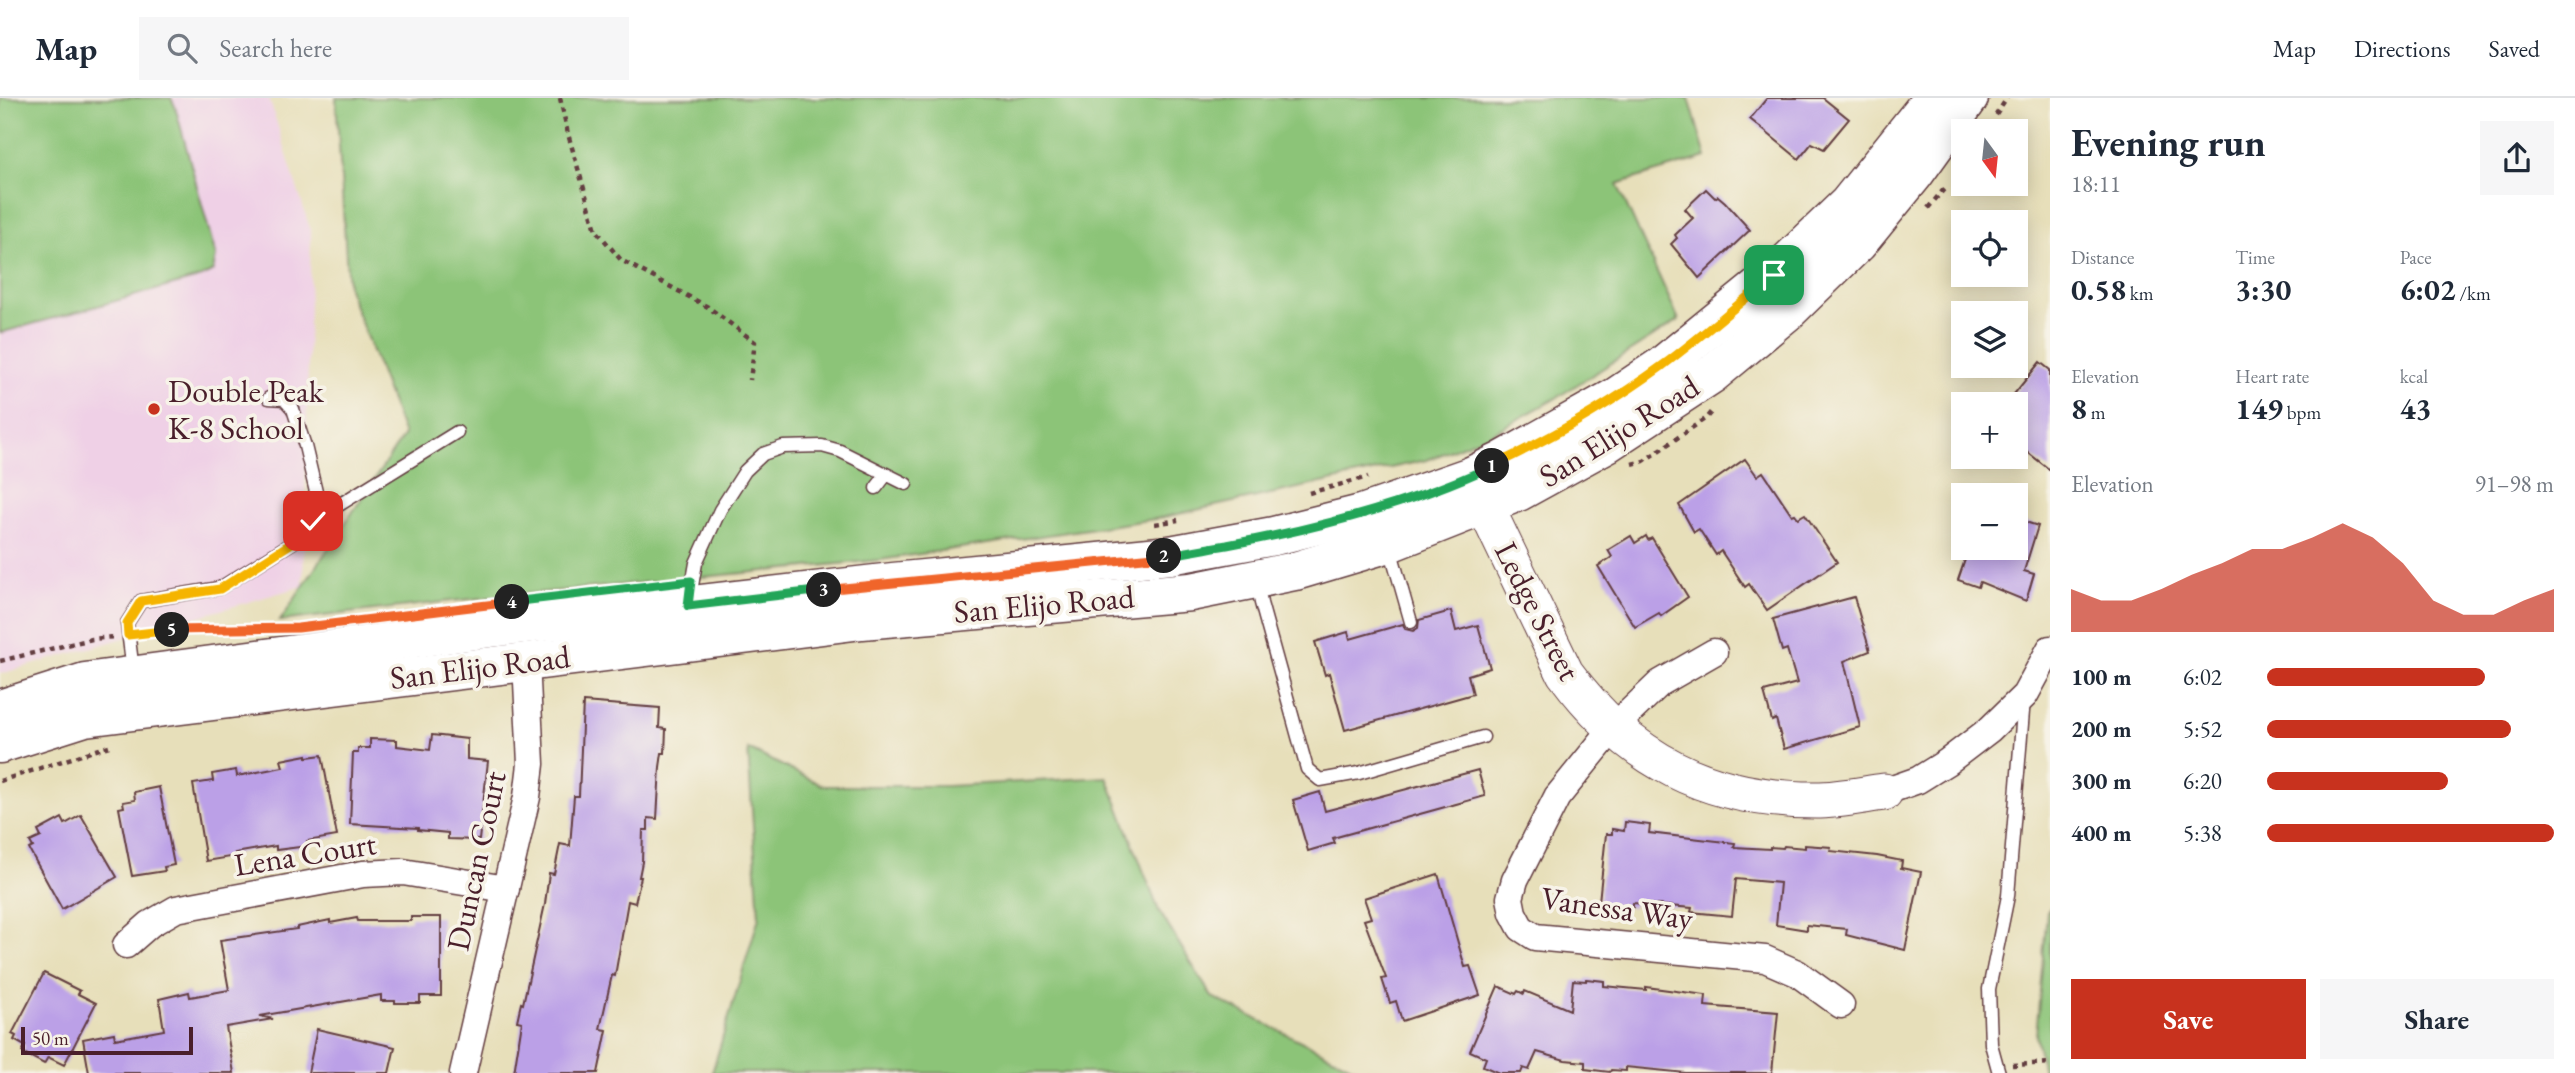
<!DOCTYPE html>
<html lang="en">
<head>
<meta charset="utf-8">
<style>
  :root { --surface:#fff; --page:#f6f6f7; --text:#1f2937; --muted:#747a83; --line:#e0e1e3; --accent:#c8321e }
  body { margin:0; font-family:"EB Garamond",serif; background:var(--page); color:var(--text); height:100vh; display:flex; flex-direction:column; font-size:26px; white-space:nowrap }
  * { box-sizing:border-box; margin:0 }
  p { font-size:23px; color:var(--muted) }
  .icon { flex:none; width:38px; height:38px; fill:none; stroke:currentColor; stroke-width:2; stroke-linecap:round; stroke-linejoin:round }
  .map { position:relative; flex:1; overflow:hidden }
  .details { display:flex; flex-direction:column; background:var(--surface); width:525px }
  .details>* { flex:none }
  .needle { width:46px; rotate:165deg }
  .controls { position:absolute; left:1951px; top:21px; display:grid; gap:14px }
  .controls a { display:grid; place-items:center; width:77px; height:77px; border-radius:0px; background:var(--surface); box-shadow:0 4px 18px #0003; font-size:35px }
  .scale { position:absolute; left:21px; bottom:18px; width:172px; box-sizing:border-box; padding-left:7px; border:4px solid #4a1f2b; border-top:0; font-size:19px; line-height:24px; white-space:nowrap; color:#4a1f2b; -webkit-text-stroke:5px #f7f3e8; paint-order:stroke }
  .pin { position:absolute; display:grid; place-items:center; width:60px; height:60px; color:#fff; margin:-30px; border-radius:14px; box-shadow:0 4px 10px #0006 }
  .km { position:absolute; width:35px; height:35px; margin:-18px; border-radius:50%; background:#222; color:#fff; font-size:19px; line-height:35px; text-align:center }
  .round { display:grid; place-items:center; flex:none; width:74px; height:74px; border-radius:0px; background:var(--page) }
  .overview { display:flex; align-items:center; justify-content:space-between; height:119px; padding:0 21px }
  h1 { font-size:38px; font-weight:700; line-height:52px }
  .figures { display:grid; grid-template-columns:repeat(3,1fr); gap:10px; height:119px; padding:7px 21px }
  .figures div { display:grid; align-content:center }
  .figures b { font-size:30px; font-weight:700 }
  .figures small { font-size:19px; font-weight:400 }
  .figures p { font-size:19px }
  .chart { height:196px; padding:14px 21px }
  .chart p { display:flex; justify-content:space-between }
  .chart svg { width:100%; height:126px; margin-top:7px; fill:var(--accent); opacity:.7 }
  .button { display:flex; gap:14px; margin-top:auto; padding:14px 21px }
  .button a { flex:1; height:80px; border-radius:0px; background:var(--accent); color:#fff; font-size:28px; font-weight:700; line-height:80px; text-align:center }
  .button a+a { background:var(--page); color:var(--text) }
  ul { padding:0 21px; list-style:none; font-size:23px }
  li { display:grid; grid-template-columns:112px 84px 1fr; align-items:center; height:52px }
  li i { height:18px; border-radius:9px; background:var(--accent) }
  header { display:flex; align-items:center; gap:42px; box-sizing:border-box; height:98px; padding:0 35px; background:var(--surface); border-bottom:2px solid var(--line) }
  header strong { font-size:33px }
  nav { display:flex; gap:38px; margin-inline-start:auto; font-size:24px }
  .search { width:490px; height:63px; background:var(--page); display:flex; align-items:center; gap:18px; box-sizing:border-box; padding:0 24px; border-radius:0px; color:var(--muted); font-size:26px }
  main { display:flex; flex:1; min-height:0 }
  .map>svg:first-child { display:block }
  .built { fill:#efd0e6 }
  .green { fill:#8cc478; stroke:#6b7252; stroke-width:2 }
  .building { fill:#bba0e7 }
  .lines { fill:none; stroke-linecap:round; stroke-linejoin:round }
  .lane-casing { stroke:#623c40; stroke-width:15 }
  .street-casing { stroke:#623c40; stroke-width:29 }
  .secondary-casing { stroke:#623c40; stroke-width:39 }
  .primary-casing { stroke:#623c40; stroke-width:41 }
  .path { stroke:#623c40; stroke-width:4.5; stroke-dasharray:5 5; stroke-linecap:butt }
  .lane { stroke:#fff; stroke-width:12 }
  .street { stroke:#fff; stroke-width:26 }
  .secondary { stroke:#fff; stroke-width:37 }
  .primary { stroke:#fff; stroke-width:38 }
  .split-1-casing { stroke:#fff; stroke-width:14 }
  .split-2-casing { stroke:#fff; stroke-width:14 }
  .split-3-casing { stroke:#fff; stroke-width:14 }
  .split-4-casing { stroke:#fff; stroke-width:14 }
  .split-5-casing { stroke:#fff; stroke-width:14 }
  .split-6-casing { stroke:#fff; stroke-width:14 }
  .split-1 { stroke:#f5b400; stroke-width:9 }
  .split-2 { stroke:#22a559; stroke-width:9 }
  .split-3 { stroke:#f0652b; stroke-width:9 }
  .split-4 { stroke:#22a559; stroke-width:9 }
  .split-5 { stroke:#f0652b; stroke-width:9 }
  .split-6 { stroke:#f5b400; stroke-width:9 }
  .poi-dot { fill:#c8321e; stroke:#f7f3e8; stroke-width:2.5 }
  .labels { text-anchor:middle; dominant-baseline:central; stroke-width:7; stroke-linejoin:round; paint-order:stroke }
  .poi-label { font-size:32px; fill:#4a1f2b; stroke:#f7f3e8; text-anchor:start }
  .street-label { font-size:32px; fill:#4a1f2b; stroke:#f7f3e8 }
</style>
</head>
<body>
<header>
<strong>Map</strong>
<div class="search"><svg class="icon" aria-label="search" viewBox="0 0 24 24"><circle cx="10" cy="10" r="6"/><path d="M15 15l6 6"/></svg>Search here</div>
<nav><a>Map</a><a>Directions</a><a>Saved</a></nav>
</header>
<main>
<div class="map">
<svg width="2050" height="975" viewBox="0 0 2050 975">
  <rect width="100%" height="100%" fill="#f7f3e8"/>
  <filter id="ink" filterUnits="userSpaceOnUse"><feTurbulence type="fractalNoise" baseFrequency=".0143" numOctaves="2"/><feDisplacementMap in="SourceGraphic" scale="14" xChannelSelector="R" yChannelSelector="G"/><feConvolveMatrix kernelMatrix="1 2 1 2 8 2 1 2 1" color-interpolation-filters="sRGB"/></filter>
  <filter id="wash" filterUnits="userSpaceOnUse"><feTurbulence type="fractalNoise" baseFrequency=".00686" numOctaves="4" result="noise"/><feDisplacementMap in="SourceGraphic" scale="28" xChannelSelector="R" yChannelSelector="G"/><feGaussianBlur stdDeviation="1.57" result="paint"/><feColorMatrix in="noise" values="0 0 0 0 0 0 0 0 0 0 0 0 0 0 0 0 0 1.4 0 .05"/><feComposite in="paint" operator="in"/></filter>
  <g filter="url(#wash)">
    <rect width="100%" height="100%" fill="#e7dfba"/>
    <!-- built -->
    <path class="built" d="M 0,0 L 269,0 L 311,134 L 303,488 L 0,576 Z"/>
    <!-- green -->
    <g class="green">
      <path d="M 0,0 L 171,0 L 175,8 L 216,158 L 213,173 L 202,179 L 0,235 Z"/>
      <path d="M 336,0 L 1689,0 L 1706,59 L 1617,86 L 1679,222 L 1553,302 L 1489,337 L 1427,362 L 1155,421 L 880,462 L 452,503 L 280,523 L 404,337 L 348,190 Z"/>
      <path d="M 748,651 L 824,688 L 947,688 L 1107,679 L 1159,813 L 1212,899 L 1365,975 L 712,975 L 759,819 Z"/>
      <path d="M 2050,810 L 2050,975 L 2043,975 L 2036,938 L 2047,814 Z"/>
    </g>
    <g id="blocks">
      <!-- building -->
      <g class="building">
        <path d="M 1767,0 L 1823,0 L 1849,21 L 1824,51 L 1812,45 L 1799,61 L 1750,21 Z"/>
        <path d="M 1706,91 L 1715,100 L 1718,98 L 1725,104 L 1750,132 L 1699,180 L 1671,146 L 1677,140 L 1675,137 L 1693,120 L 1685,111 Z"/>
        <path d="M 2040,264 L 2050,272 L 2050,372 L 2016,345 L 2016,306 L 2006,306 Z"/>
        <path d="M 1745,361 L 1757,378 L 1763,374 L 1792,417 L 1795,416 L 1798,420 L 1805,416 L 1837,464 L 1767,512 L 1749,486 L 1745,489 L 1721,453 L 1716,457 L 1699,431 L 1694,434 L 1679,407 Z"/>
        <path d="M 2016,421 L 2038,428 L 2024,473 L 2034,476 L 2026,503 L 1980,484 L 1978,489 L 1958,482 L 1969,450 L 2016,450 Z"/>
        <path d="M 1631,438 L 1635,445 L 1646,438 L 1648,442 L 1652,440 L 1688,499 L 1661,518 L 1659,515 L 1635,529 L 1598,468 L 1612,459 L 1608,452 Z"/>
        <path d="M 1854,499 L 1870,553 L 1844,563 L 1860,629 L 1784,651 L 1776,621 L 1772,623 L 1764,594 L 1797,585 L 1787,551 L 1782,553 L 1773,521 Z"/>
        <path d="M 1451,513 L 1456,533 L 1478,527 L 1490,570 L 1468,577 L 1473,596 L 1345,632 L 1329,575 L 1325,577 L 1315,544 L 1348,534 L 1350,541 L 1403,526 L 1405,531 L 1413,533 L 1418,530 L 1419,522 Z"/>
        <path d="M 583,604 L 660,610 L 659,630 L 666,631 L 665,655 L 662,655 L 660,669 L 657,721 L 648,720 L 648,732 L 643,732 L 642,764 L 639,779 L 641,779 L 635,805 L 628,803 L 615,878 L 612,877 L 600,931 L 607,932 L 598,975 L 514,975 L 522,924 L 517,923 L 521,905 L 523,906 L 545,806 L 549,775 L 554,776 L 560,746 L 570,748 L 574,698 L 579,698 Z"/>
        <path d="M 432,637 L 467,641 L 467,661 L 488,663 L 479,742 L 448,741 L 448,735 L 418,732 L 418,730 L 350,726 L 353,655 L 358,655 L 358,650 L 370,650 L 370,641 L 397,642 L 397,648 L 430,652 Z"/>
        <path d="M 307,657 L 307,659 L 322,657 L 337,738 L 307,743 L 308,748 L 276,752 L 276,748 L 235,755 L 236,758 L 206,763 L 193,686 L 213,683 L 212,676 L 236,672 L 237,678 L 283,669 L 281,662 Z"/>
        <path d="M 1478,672 L 1485,698 L 1333,740 L 1335,745 L 1308,753 L 1293,702 L 1320,694 L 1325,713 Z"/>
        <path d="M 159,689 L 174,767 L 164,769 L 165,773 L 132,778 L 119,710 L 124,709 L 123,704 L 135,702 L 134,694 Z"/>
        <path d="M 81,717 L 117,779 L 62,811 L 29,751 L 33,749 L 30,744 L 41,739 L 38,733 L 62,720 L 65,726 Z"/>
        <path d="M 1625,724 L 1650,727 L 1649,735 L 1735,745 L 1734,749 L 1770,751 L 1770,749 L 1783,750 L 1784,748 L 1805,750 L 1805,747 L 1831,749 L 1830,753 L 1877,758 L 1902,763 L 1901,770 L 1921,774 L 1905,852 L 1846,837 L 1847,831 L 1807,827 L 1807,832 L 1776,827 L 1780,785 L 1736,781 L 1732,818 L 1691,814 L 1692,810 L 1633,805 L 1633,809 L 1599,804 L 1606,736 L 1612,736 L 1612,731 L 1624,733 Z"/>
        <path d="M 1438,776 L 1465,869 L 1470,868 L 1480,897 L 1402,923 L 1396,903 L 1390,905 L 1382,881 L 1386,880 L 1364,822 L 1371,820 L 1364,800 Z"/>
        <path d="M 411,819 L 441,819 L 441,898 L 420,898 L 420,905 L 395,905 L 395,903 L 381,903 L 381,897 L 260,918 L 273,921 L 226,929 L 234,975 L 89,975 L 83,941 L 114,935 L 115,941 L 164,932 L 159,901 L 189,894 L 190,899 L 229,892 L 220,842 L 297,831 L 297,829 L 330,822 L 330,825 L 357,820 L 358,823 L 411,823 Z"/>
        <path d="M 44,875 L 80,893 L 78,896 L 96,905 L 64,967 L 48,959 L 44,966 L 22,954 L 25,948 L 14,942 L 16,938 L 12,936 Z"/>
        <path d="M 1586,881 L 1604,883 L 1604,888 L 1646,892 L 1646,889 L 1706,897 L 1705,908 L 1778,914 L 1772,975 L 1686,975 L 1626,969 L 1626,973 L 1611,972 L 1610,974 L 1585,971 L 1585,964 L 1565,962 L 1537,954 L 1529,972 L 1523,970 L 1521,975 L 1499,975 L 1483,968 L 1486,960 L 1470,953 L 1498,888 L 1516,896 L 1518,893 L 1524,896 L 1525,893 L 1570,912 L 1573,882 L 1586,883 Z"/>
        <path d="M 317,931 L 395,949 L 389,975 L 308,975 Z"/>
      </g>
    </g>
  </g>
  <g filter="url(#ink)">
    <use href="#blocks" fill-opacity="0" stroke="#623c40" stroke-width="2"/>
    <g class="lines">
      <defs>
        <g id="lane">
          <path d="M 876,390 L 886,377"/>
          <path d="M 313,423 L 457,334"/>
          <path d="M 1390,450 L 1411,524"/>
          <path d="M 1257,484 L 1261,505 L 1307,671 L 1320,682 L 1359,675 L 1483,639"/>
          <path d="M 689,504 L 696,465 L 720,412 L 745,373 L 763,356 L 783,349 L 822,348 L 840,353 L 906,386"/>
          <path d="M 133,573 L 127,525 L 141,503 L 220,490 L 295,443 L 313,423 L 316,394 L 305,348 L 293,311 L 284,301 L 269,300"/>
          <path d="M 1999,975 L 1991,946 L 1989,891 L 2008,798 L 2024,601"/>
        </g>
        <g id="street">
          <path d="M 1714,554 L 1660,585 L 1613,630 L 1557,699 L 1515,782 L 1510,800 L 1513,815 L 1521,830 L 1535,839 L 1765,861 L 1797,875 L 1841,907"/>
          <path d="M 1884,694 L 1918,682 L 1947,664 L 1989,632 L 2025,597 L 2050,551"/>
          <path d="M 126,847 L 150,826 L 176,811 L 363,776 L 403,774 L 506,791"/>
          <path d="M 463,975 L 527,699 L 531,666 L 526,563"/>
        </g>
        <path id="secondary" d="M 1471,379 L 1565,575 C 1629,662 1708,702 1816,702 C 1838,702 1862,697 1884,694"/>
        <g id="primary">
          <path d="M 0,611 L 85,584 L 491,530 L 893,484 L 1170,457 L 1274,438 L 1362,416 L 1471,378 L 1502,363 L 1616,299 L 1662,268 L 1774,177 L 1848,106 L 1933,0"/>
          <path d="M 0,646 L 85,619 L 862,522 L 1191,494 L 1295,473 L 1389,445 L 1518,394 L 1607,345 L 1712,276 L 1788,213 L 1858,145 L 1915,75 L 1969,0"/>
        </g>
      </defs>
      <!-- lane casing -->
      <use href="#lane" class="lane-casing"/>
      <!-- street casing -->
      <use href="#street" class="street-casing"/>
      <!-- secondary casing -->
      <use href="#secondary" class="secondary-casing"/>
      <!-- primary casing -->
      <use href="#primary" class="primary-casing"/>
      <!-- path -->
      <g class="path">
        <path d="M 560,0 L 568,36 L 596,132 L 621,162 L 708,209 L 755,244 L 750,282"/>
        <path d="M 1996,17 L 2007,0"/>
        <path d="M 1928,110 L 1945,90"/>
        <path d="M 1632,366 L 1644,363 L 1706,320 L 1711,314"/>
        <path d="M 1309,395 L 1368,379"/>
        <path d="M 1155,426 L 1178,422"/>
        <path d="M 143,536 L 179,532 L 239,531"/>
        <path d="M 0,563 L 92,541 L 114,539"/>
        <path d="M 0,683 L 109,648"/>
        <path d="M 2012,967 L 2050,965"/>
      </g>
      <!-- lane -->
      <use href="#lane" class="lane"/>
      <!-- street -->
      <use href="#street" class="street"/>
      <!-- secondary -->
      <use href="#secondary" class="secondary"/>
      <!-- primary -->
      <use href="#primary" class="primary"/>
    </g>
  </g>
  <g class="lines" filter="url(#ink)">
    <defs>
      <path id="split-1" d="M 1492,368 C 1551,340 1610,306 1662,268 C 1701,239 1737,207 1774,177"/>
      <path id="split-2" d="M 1164,458 C 1185,455 1206,450 1227,447 C 1315,431 1411,406 1492,368"/>
      <path id="split-3" d="M 824,492 L 1164,458"/>
      <path id="split-4" d="M 512,504 L 691,483 L 688,508 L 824,492"/>
      <path id="split-5" d="M 172,532 L 298,530 L 512,504"/>
      <path id="split-6" d="M 172,532 L 128,537 L 127,525 L 141,503 L 220,491 L 295,443 L 313,423"/>
    </defs>
    <!-- split-1 casing -->
    <use href="#split-1" class="split-1-casing"/>
    <!-- split-2 casing -->
    <use href="#split-2" class="split-2-casing"/>
    <!-- split-3 casing -->
    <use href="#split-3" class="split-3-casing"/>
    <!-- split-4 casing -->
    <use href="#split-4" class="split-4-casing"/>
    <!-- split-5 casing -->
    <use href="#split-5" class="split-5-casing"/>
    <!-- split-6 casing -->
    <use href="#split-6" class="split-6-casing"/>
    <!-- split-1 -->
    <use href="#split-1" class="split-1"/>
    <!-- split-2 -->
    <use href="#split-2" class="split-2"/>
    <!-- split-3 -->
    <use href="#split-3" class="split-3"/>
    <!-- split-4 -->
    <use href="#split-4" class="split-4"/>
    <!-- split-5 -->
    <use href="#split-5" class="split-5"/>
    <!-- split-6 -->
    <use href="#split-6" class="split-6"/>
  </g>
  <!-- markers -->
  <circle class="poi-dot" cx="154" cy="311" r="7"/>
  <g class="labels">
    <!-- poi labels -->
    <g class="poi-label">
      <text x="168" y="293">Double Peak<tspan x="168" dy="37">K-8 School</tspan></text>
    </g>
    <!-- street labels -->
    <g class="street-label">
      <text transform="translate(1619 333) rotate(-32)">San Elijo Road</text>
      <text transform="translate(1044 506) rotate(-5)">San Elijo Road</text>
      <text transform="translate(1538 513) rotate(63)">Ledge Street</text>
      <text transform="translate(480 569) rotate(-7)">San Elijo Road</text>
      <text transform="translate(305 756) rotate(-9)">Lena Court</text>
      <text transform="translate(476 763) rotate(-78)">Duncan Court</text>
      <text transform="translate(1617 810) rotate(8)">Vanessa Way</text>
    </g>
  </g>
</svg>
<div class="controls">
<a><svg class="needle" viewBox="-14 -14 28 28"><path d="M0-13l5 13h-10z" fill="#e53935"/><path d="M0 13l5-13h-10z" fill="#747a83"/></svg></a>
<a><svg class="icon" aria-label="locate" viewBox="0 0 24 24"><circle cx="12" cy="12" r="6"/><path d="M12 2v4M12 18v4M2 12h4M18 12h4"/></svg></a>
<a><svg class="icon" aria-label="layers" viewBox="0 0 24 24"><path d="M12 4l9 5-9 5-9-5zM3 14l9 5 9-5"/></svg></a>
<a>+</a>
<a>−</a>
</div>
<div class="scale">50 m</div>
<div class="pin" style="left:1774px;top:177px;background:#1e9e55"><svg class="icon" aria-label="arrive" viewBox="0 0 24 24"><path d="M6 21V4h12l-3 4 3 4H6"/></svg></div>
<div class="pin" style="left:313px;top:423px;background:#d93025"><svg class="icon" aria-label="check" viewBox="0 0 24 24"><path d="M5 12l5 5 9-10"/></svg></div>
<b class="km" style="left:1492px;top:368px">1</b>
<b class="km" style="left:1164px;top:458px">2</b>
<b class="km" style="left:824px;top:492px">3</b>
<b class="km" style="left:512px;top:504px">4</b>
<b class="km" style="left:172px;top:532px">5</b>
</div>
<section class="details">
<div class="overview"><div><h1>Evening run</h1><p>18:11</p></div><a class="round"><svg class="icon" aria-label="share" viewBox="0 0 24 24"><path d="M12 15V3M7 8l5-5 5 5M5 13v7h14v-7"/></svg></a></div>
<div class="figures">
<div><p>Distance</p><b>0.58<small> km</small></b></div>
<div><p>Time</p><b>3:30</b></div>
<div><p>Pace</p><b>6:02<small> /km</small></b></div>
</div>
<div class="figures">
<div><p>Elevation</p><b>8<small> m</small></b></div>
<div><p>Heart rate</p><b>149<small> bpm</small></b></div>
<div><p>kcal</p><b>43</b></div>
</div>
<div class="chart"><p><span>Elevation</span>91–98 m</p>
<svg viewBox="0 0 160 44" preserveAspectRatio="none"><path d="M0 44V29L10 33L20 33L30 29L40 24L50 20L60 15L70 15L80 11L90 6L100 11L110 20L120 33L130 38L140 38L150 33L160 29V44z"/></svg>
</div>
<ul>
<li><b>100 m</b>6:02<i style="width:76%"></i></li>
<li><b>200 m</b>5:52<i style="width:85%"></i></li>
<li><b>300 m</b>6:20<i style="width:63%"></i></li>
<li><b>400 m</b>5:38<i style="width:100%"></i></li>
</ul>
<div class="button"><a>Save</a><a>Share</a></div>
</section>
</main>
</body>
</html>
